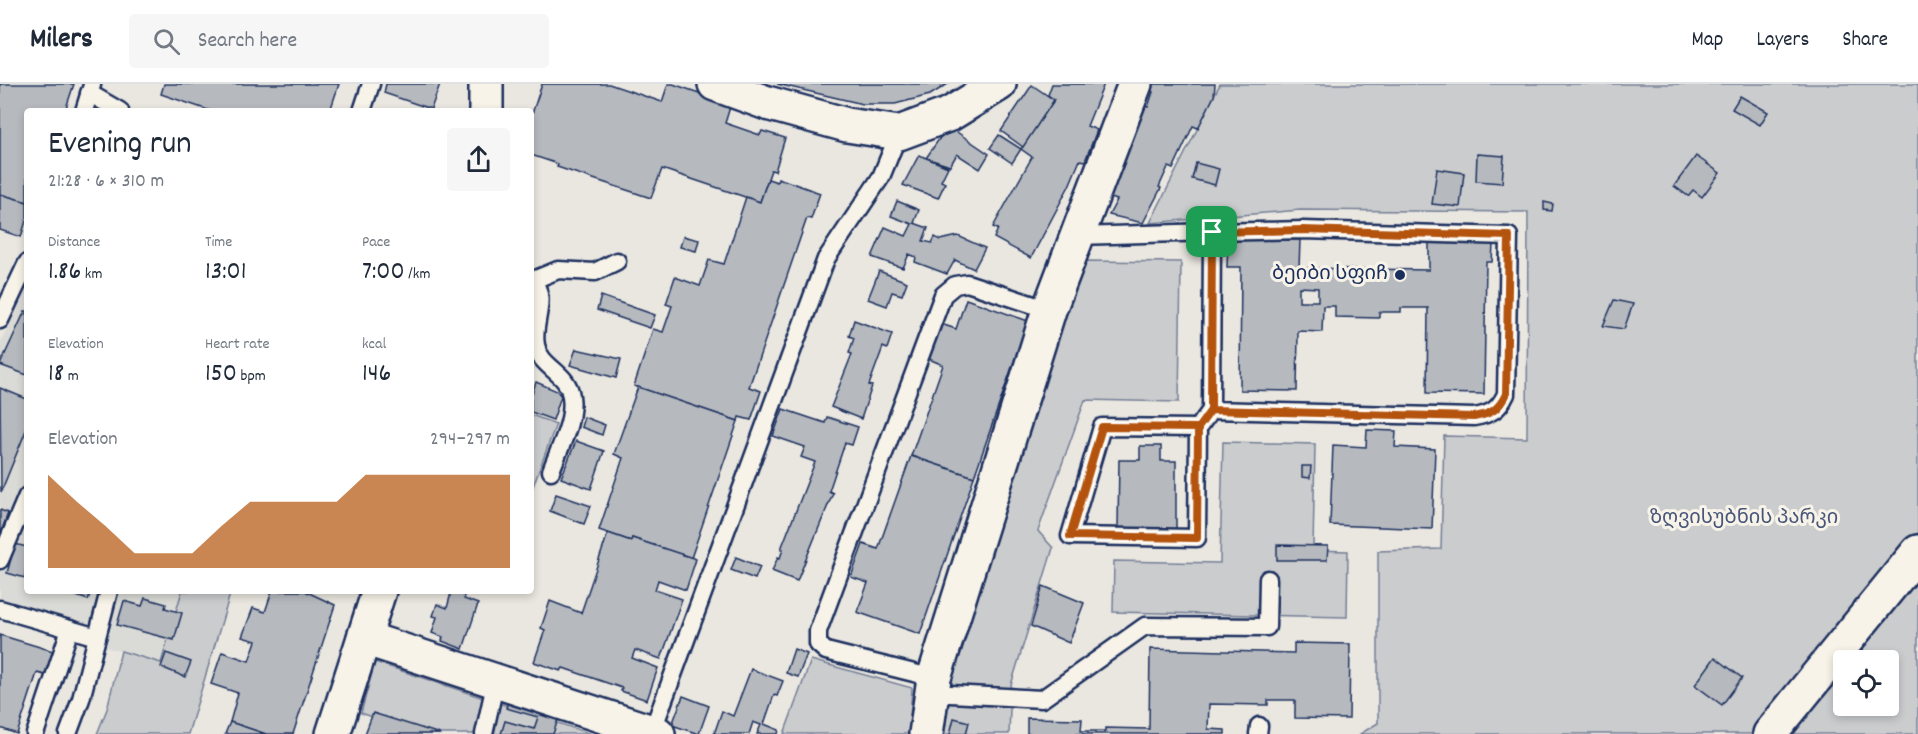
<!DOCTYPE html>
<html lang="en">
<head>
<meta charset="utf-8">
<style>
  :root { --surface:#fff; --page:#f6f6f7; --text:#1f2937; --muted:#747a83; --line:#e0e1e3; --accent:#b45309 }
  body { margin:0; font-family:Dekko,"Noto Sans Georgian",sans-serif; background:var(--page); color:var(--text); height:100vh; display:flex; flex-direction:column; font-size:22px; white-space:nowrap }
  * { box-sizing:border-box; margin:0 }
  p { font-size:20px; color:var(--muted) }
  .icon { flex:none; width:33px; height:33px; fill:none; stroke:currentColor; stroke-width:2; stroke-linecap:round; stroke-linejoin:round }
  .map { position:relative; flex:1; overflow:hidden }
  .drawer { position:absolute; left:24px; top:24px; width:510px; height:486px; display:flex; flex-direction:column; background:var(--surface); border-radius:6px; box-shadow:0 3px 9px #0003 }
  .drawer>* { flex:none }
  .fabs { position:absolute; left:1833px; top:566px; display:grid; gap:12px }
  .fabs a { display:grid; place-items:center; width:66px; height:66px; border-radius:6px; background:var(--surface); box-shadow:0 3px 9px #0003; font-size:30px }
  .pin { position:absolute; display:grid; place-items:center; width:51px; height:51px; color:#fff; margin:-26px; border-radius:12px; box-shadow:0 3px 9px #0006 }
  .round { display:grid; place-items:center; flex:none; width:63px; height:63px; border-radius:6px; background:var(--page) }
  .head { display:flex; align-items:center; justify-content:space-between; height:102px; padding:0 24px }
  h1 { font-size:33px; font-weight:600; line-height:45px }
  .metrics { display:grid; grid-template-columns:repeat(3,1fr); gap:9px; height:102px; padding:6px 24px }
  .metrics div { display:grid; align-content:center }
  .metrics b { font-size:26px; font-weight:600 }
  .metrics small { font-size:16px; font-weight:400 }
  .metrics p { font-size:16px }
  .chart { height:168px; padding:12px 24px }
  .chart p { display:flex; justify-content:space-between }
  .chart svg { width:100%; height:108px; margin-top:6px; fill:var(--accent); opacity:.7 }
  header { display:flex; align-items:center; gap:36px; box-sizing:border-box; height:84px; padding:0 30px; background:var(--surface); border-bottom:2px solid var(--line) }
  header strong { font-size:28px }
  nav { display:flex; gap:33px; margin-inline-start:auto; font-size:21px }
  .search { width:420px; height:54px; background:var(--page); display:flex; align-items:center; gap:15px; box-sizing:border-box; padding:0 21px; border-radius:6px; color:var(--muted); font-size:22px }
  .map>svg:first-child { display:block }
  .built { fill:#dadad6 }
  .green { fill:#cbcccd; stroke:#737e96; stroke-width:1.5; fill-rule:evenodd }
  .building { fill:#b6babf; stroke:#1b2f5e; stroke-width:1.5; fill-rule:evenodd }
  .lines { fill:none; stroke-linecap:round; stroke-linejoin:round }
  .lane-casing { stroke:#1b2f5e; stroke-width:21 }
  .street-casing { stroke:#1b2f5e; stroke-width:38 }
  .lane { stroke:#f7f3e8; stroke-width:16 }
  .street { stroke:#f7f3e8; stroke-width:33 }
  .route-casing { stroke:#fff; stroke-width:12 }
  .route { stroke:#b45309; stroke-width:8 }
  .poi-dot { fill:#1b2f5e; stroke:#f7f3e8; stroke-width:2 }
  .labels { text-anchor:middle; dominant-baseline:central; stroke-width:6; stroke-linejoin:round; paint-order:stroke }
  .poi-label { font-size:20px; fill:#1b2f5e; stroke:#f7f3e8; text-anchor:end }
  .park-label { font-size:20px; fill:#47567a; stroke:#f7f3e8 }
</style>
</head>
<body>
<header>
<strong>Milers</strong>
<div class="search"><svg class="icon" aria-label="search" viewBox="0 0 24 24"><circle cx="10" cy="10" r="6"/><path d="M15 15l6 6"/></svg>Search here</div>
<nav><a>Map</a><a>Layers</a><a>Share</a></nav>
</header>
<div class="map">
<svg width="1918" height="650" viewBox="0 0 1918 650">
  <rect width="100%" height="100%" fill="#eae7e0"/>
  <filter id="ink" filterUnits="userSpaceOnUse"><feTurbulence type="fractalNoise" baseFrequency=".0167" numOctaves="2"/><feDisplacementMap in="SourceGraphic" scale="12" xChannelSelector="R" yChannelSelector="G"/><feConvolveMatrix kernelMatrix="1 2 1 2 8 2 1 2 1" color-interpolation-filters="sRGB"/></filter>
  <g filter="url(#ink)">
    <!-- built -->
    <path class="built" d="M 27,197 L 27,507 L 182,507 L 161,580 L 0,530 L 0,260 Z"/>
    <!-- green -->
    <g class="green">
      <path d="M 1220,0 L 1918,0 L 1918,650 L 1360,650 L 1378,639 L 1378,467 L 1441,465 L 1444,352 L 1527,354 L 1528,128 L 1300,126 L 1150,139 ZM 1844,576 L 1888,576 L 1888,621 L 1844,621 Z"/>
      <path d="M 1083,177 L 1181,178 L 1179,318 L 1085,316 L 1038,447 L 1053,464 L 1011,601 L 1009,650 L 940,650 L 956,572 Z"/>
      <path d="M 531,331 L 556,340 L 531,408 Z"/>
      <path d="M 1223,358 L 1315,360 L 1313,466 L 1348,467 L 1347,533 L 1113,528 L 1114,477 L 1220,479 Z"/>
      <path d="M 182,507 L 231,507 L 188,650 L 97,650 L 107,625 L 121,567 L 161,579 Z"/>
      <path d="M 811,576 L 912,604 L 909,650 L 784,650 Z"/>
      <path d="M 375,578 L 591,650 L 422,650 L 361,629 Z"/>
    </g>
    <!-- building -->
    <g class="building">
      <path d="M 0,0 L 74,0 L 65,27 L 27,27 L 27,118 L 0,110 Z"/>
      <path d="M 164,0 L 339,0 L 330,27 L 211,27 L 161,10 Z"/>
      <path d="M 386,0 L 440,0 L 431,25 L 384,9 Z"/>
      <path d="M 542,0 L 609,0 L 662,18 L 668,0 L 673,0 L 731,20 L 725,39 L 760,51 L 762,47 L 785,54 L 775,87 L 771,86 L 760,118 L 662,85 L 651,114 L 557,83 L 558,80 L 531,71 L 531,33 Z"/>
      <path d="M 777,0 L 948,0 L 930,11 L 895,20 L 863,20 Z"/>
      <path d="M 1052,0 L 1104,0 L 1087,42 L 1097,46 L 1085,77 L 1080,76 L 1069,102 L 1031,174 L 994,154 L 998,145 L 993,143 L 1032,73 L 1021,65 L 1054,16 L 1048,11 Z"/>
      <path d="M 1153,0 L 1215,0 L 1214,12 L 1198,44 L 1193,42 L 1173,85 L 1168,83 L 1159,103 L 1161,104 L 1143,139 L 1109,131 L 1117,116 L 1108,113 L 1120,84 L 1122,85 L 1145,22 L 1148,23 L 1153,8 L 1150,7 Z"/>
      <path d="M 1032,1 L 1054,16 L 1023,63 L 1001,47 Z"/>
      <path d="M 1740,12 L 1768,28 L 1760,41 L 1732,25 Z"/>
      <path d="M 948,42 L 989,70 L 980,85 L 957,70 L 950,82 L 926,74 Z"/>
      <path d="M 999,51 L 1021,65 L 1012,79 L 990,64 Z"/>
      <path d="M 1477,70 L 1504,72 L 1502,99 L 1476,97 Z"/>
      <path d="M 919,71 L 948,83 L 941,97 L 945,99 L 938,114 L 903,101 Z"/>
      <path d="M 1696,72 L 1720,89 L 1702,113 L 1693,106 L 1688,112 L 1674,102 Z"/>
      <path d="M 1196,79 L 1219,85 L 1215,101 L 1192,95 Z"/>
      <path d="M 1437,85 L 1464,89 L 1460,123 L 1432,120 Z"/>
      <path d="M 778,94 L 820,109 L 811,135 L 807,134 L 749,303 L 761,307 L 751,336 L 739,333 L 738,337 L 634,302 L 653,245 L 663,248 L 672,222 L 666,220 L 675,193 L 700,202 L 709,176 L 724,180 L 746,113 L 760,118 L 768,95 L 777,98 Z"/>
      <path d="M 0,110 L 27,118 L 27,134 L 21,153 L 0,146 Z"/>
      <path d="M 897,117 L 919,126 L 914,139 L 928,144 L 923,157 L 932,159 L 935,153 L 940,156 L 958,152 L 985,164 L 974,185 L 955,176 L 947,190 L 915,178 L 916,173 L 909,170 L 903,184 L 872,173 L 885,143 L 906,152 L 912,140 L 891,132 Z"/>
      <path d="M 1544,118 L 1553,120 L 1552,127 L 1544,126 Z"/>
      <path d="M 683,152 L 699,156 L 696,167 L 680,163 Z"/>
      <path d="M 1228,155 L 1300,156 L 1299,184 L 1429,186 L 1429,159 L 1493,160 L 1492,178 L 1486,178 L 1484,310 L 1427,309 L 1428,224 L 1401,224 L 1401,228 L 1379,228 L 1379,234 L 1335,233 L 1335,222 L 1323,222 L 1322,248 L 1298,247 L 1297,307 L 1240,306 L 1241,183 L 1227,183 ZM 1299,203 L 1318,204 L 1318,217 L 1299,217 Z"/>
      <path d="M 879,187 L 907,198 L 902,211 L 892,208 L 887,222 L 868,215 Z"/>
      <path d="M 601,212 L 655,231 L 650,244 L 597,226 Z"/>
      <path d="M 966,215 L 1028,237 L 974,393 L 911,372 L 943,281 L 929,275 L 941,240 L 956,245 Z"/>
      <path d="M 1614,216 L 1633,220 L 1624,245 L 1603,242 Z"/>
      <path d="M 25,227 L 27,227 L 27,291 L 0,281 Z"/>
      <path d="M 854,236 L 892,250 L 887,265 L 883,263 L 869,301 L 872,302 L 861,335 L 831,323 L 852,270 L 849,269 L 854,254 L 849,252 Z"/>
      <path d="M 576,265 L 621,275 L 616,294 L 570,281 Z"/>
      <path d="M 536,298 L 557,307 L 561,312 L 553,336 L 531,328 L 531,313 Z"/>
      <path d="M 638,303 L 738,337 L 691,474 L 632,454 L 631,457 L 599,446 L 623,374 L 614,370 Z"/>
      <path d="M 0,304 L 27,315 L 27,344 L 1,408 Z"/>
      <path d="M 783,325 L 825,339 L 827,333 L 858,343 L 852,361 L 845,359 L 829,407 L 833,409 L 797,497 L 772,487 L 778,473 L 780,474 L 783,465 L 781,465 L 815,378 L 801,373 L 805,363 L 773,352 Z"/>
      <path d="M 584,333 L 605,341 L 602,351 L 581,343 Z"/>
      <path d="M 1367,346 L 1396,347 L 1395,363 L 1435,365 L 1432,445 L 1330,441 L 1333,361 L 1366,363 Z"/>
      <path d="M 576,357 L 604,367 L 591,405 L 561,394 Z"/>
      <path d="M 1140,362 L 1161,362 L 1161,377 L 1176,377 L 1176,445 L 1118,444 L 1119,376 L 1140,376 Z"/>
      <path d="M 911,372 L 974,393 L 920,550 L 857,528 L 868,499 L 851,493 L 863,460 L 878,465 Z"/>
      <path d="M 1302,382 L 1311,382 L 1310,394 L 1302,393 Z"/>
      <path d="M 556,410 L 591,422 L 584,440 L 550,427 Z"/>
      <path d="M 0,426 L 8,429 L 0,451 Z"/>
      <path d="M 608,449 L 631,457 L 632,454 L 696,475 L 686,506 L 658,496 L 655,506 L 682,515 L 661,575 L 635,566 L 632,574 L 658,584 L 647,616 L 621,607 L 622,604 L 563,584 L 561,587 L 534,578 L 545,546 L 541,544 L 550,517 L 581,529 Z"/>
      <path d="M 15,460 L 27,463 L 25,494 L 7,489 Z"/>
      <path d="M 1277,461 L 1328,462 L 1327,476 L 1277,476 Z"/>
      <path d="M 736,473 L 760,483 L 755,495 L 731,486 Z"/>
      <path d="M 1043,502 L 1084,519 L 1069,559 L 1031,542 Z"/>
      <path d="M 62,507 L 91,507 L 88,516 Z"/>
      <path d="M 272,507 L 305,507 L 335,521 L 293,650 L 266,650 L 230,638 L 238,609 L 211,600 L 222,568 L 249,577 L 256,557 L 242,553 L 253,524 L 265,528 Z"/>
      <path d="M 443,507 L 463,507 L 464,515 L 478,520 L 463,565 L 442,557 L 443,553 L 432,549 L 437,533 L 433,532 L 437,520 L 447,524 L 451,509 Z"/>
      <path d="M 145,514 L 166,520 L 165,524 L 182,529 L 174,556 L 117,541 L 124,517 L 142,522 Z"/>
      <path d="M 0,551 L 53,567 L 45,591 L 37,589 L 17,650 L 0,644 Z"/>
      <path d="M 1294,559 L 1350,560 L 1349,635 L 1295,634 L 1295,616 L 1268,616 L 1268,621 L 1209,620 L 1208,645 L 1225,646 L 1225,650 L 1027,650 L 1027,634 L 1082,635 L 1081,647 L 1105,647 L 1105,644 L 1149,645 L 1150,565 L 1294,569 Z"/>
      <path d="M 794,565 L 807,570 L 798,593 L 786,589 Z"/>
      <path d="M 166,569 L 191,578 L 185,593 L 161,583 Z"/>
      <path d="M 1715,573 L 1742,594 L 1722,621 L 1695,601 Z"/>
      <path d="M 751,585 L 783,597 L 777,612 L 774,611 L 764,640 L 779,646 L 778,650 L 757,650 L 761,641 L 753,638 L 749,650 L 714,650 L 722,627 L 733,632 Z"/>
      <path d="M 511,608 L 562,624 L 553,650 L 501,650 L 505,637 L 534,645 L 538,633 L 506,624 Z"/>
      <path d="M 683,612 L 709,622 L 699,650 L 672,641 Z"/>
      <path d="M 373,629 L 440,650 L 365,650 Z"/>
      <path d="M 954,634 L 969,638 L 966,650 L 950,650 Z"/>
      <path d="M 230,638 L 266,650 L 225,650 Z"/>
    </g>
    <g class="lines">
      <defs>
        <g id="lane">
          <path d="M 89,9 L 120,27"/>
          <path d="M 84,27 L 92,1"/>
          <path d="M 362,27 L 371,0"/>
          <path d="M 1077,152 L 1212,148"/>
          <path d="M 531,196 C 550,212 531,240 536,261 C 540,284 568,288 571,312 C 575,337 559,364 551,387"/>
          <path d="M 531,197 L 558,186 L 595,188 L 617,177"/>
          <path d="M 0,236 L 27,179"/>
          <path d="M 1198,344 L 1102,343 L 1070,452 L 1197,454 L 1198,344 L 1211,326 L 1212,148 L 1303,146 L 1509,152 L 1506,310 C 1499,325 1492,330 1474,333 L 1211,326"/>
          <path d="M 0,476 L 27,412"/>
          <path d="M 0,525 L 97,553"/>
          <path d="M 934,594 L 826,567 L 818,560 L 818,547 L 943,211 L 955,201 L 967,199 L 1049,226"/>
          <path d="M 932,609 L 1042,615 L 1145,542 L 1267,543 L 1268,495"/>
          <path d="M 652,648 L 826,175 L 881,93 L 899,49"/>
          <path d="M 35,650 L 70,545"/>
          <path d="M 68,650 L 81,615 L 109,507"/>
          <path d="M 484,650 L 496,596"/>
          <path d="M 1258,650 L 1259,642"/>
        </g>
        <g id="street">
          <path d="M 486,0 L 486,27"/>
          <path d="M 715,0 L 767,19 L 847,41 L 899,49 L 950,30 L 999,0"/>
          <path d="M 364,554 L 658,650"/>
          <path d="M 333,650 L 379,507"/>
          <path d="M 926,650 L 934,594 L 1049,226 L 1135,0"/>
          <path d="M 1770,650 L 1918,468"/>
        </g>
      </defs>
      <!-- lane casing -->
      <use href="#lane" class="lane-casing"/>
      <!-- street casing -->
      <use href="#street" class="street-casing"/>
      <!-- lane -->
      <use href="#lane" class="lane"/>
      <!-- street -->
      <use href="#street" class="street"/>
    </g>
  </g>
  <g class="lines" filter="url(#ink)">
    <defs>
      <path id="route" d="M 1212,148 L 1211,326 L 1198,344 L 1197,454 L 1070,452 L 1102,343 L 1198,344 L 1211,326 L 1474,333 C 1492,330 1499,325 1506,310 L 1509,152 L 1303,146 L 1212,148"/>
    </defs>
    <!-- route casing -->
    <use href="#route" class="route-casing"/>
    <!-- route -->
    <use href="#route" class="route"/>
  </g>
  <!-- markers -->
  <circle class="poi-dot" cx="1400" cy="191" r="6"/>
  <g class="labels">
    <!-- poi labels -->
    <g class="poi-label">
      <text x="1388" y="191">ბეიბი სფიჩ</text>
    </g>
    <!-- park labels -->
    <g class="park-label">
      <text x="1744" y="435">ზღვისუბნის პარკი</text>
    </g>
  </g>
</svg>
<div class="fabs">
<a><svg class="icon" aria-label="locate" viewBox="0 0 24 24"><circle cx="12" cy="12" r="6"/><path d="M12 2v4M12 18v4M2 12h4M18 12h4"/></svg></a>
</div>
<div class="pin" style="left:1212px;top:148px;background:#1e9e55"><svg class="icon" aria-label="arrive" viewBox="0 0 24 24"><path d="M6 21V4h12l-3 4 3 4H6"/></svg></div>
<section class="drawer">
<div class="head"><div><h1>Evening run</h1><p>21:28 · 6 × 310 m</p></div><a class="round"><svg class="icon" aria-label="share" viewBox="0 0 24 24"><path d="M12 15V3M7 8l5-5 5 5M5 13v7h14v-7"/></svg></a></div>
<div class="metrics">
<div><p>Distance</p><b>1.86<small> km</small></b></div>
<div><p>Time</p><b>13:01</b></div>
<div><p>Pace</p><b>7:00<small> /km</small></b></div>
</div>
<div class="metrics">
<div><p>Elevation</p><b>18<small> m</small></b></div>
<div><p>Heart rate</p><b>150<small> bpm</small></b></div>
<div><p>kcal</p><b>146</b></div>
</div>
<div class="chart"><p><span>Elevation</span>294–297 m</p>
<svg viewBox="0 0 160 44" preserveAspectRatio="none"><path d="M0 44V6L10 17L20 27L30 38L40 38L50 38L60 27L70 17L80 17L90 17L100 17L110 6L120 6L130 6L140 6L150 6L160 6V44z"/></svg>
</div>
</section>
</div>
</body>
</html>
